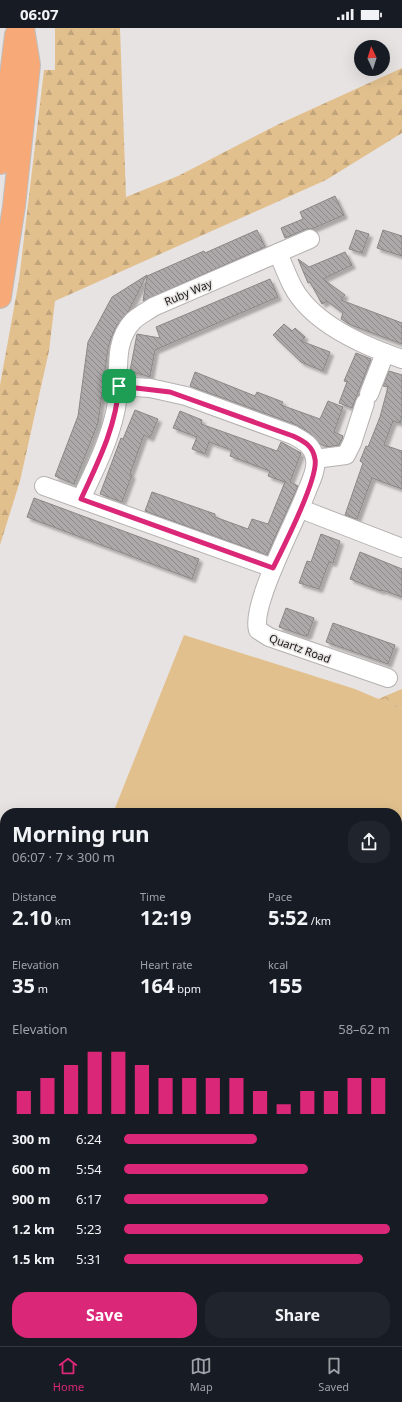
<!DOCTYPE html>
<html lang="en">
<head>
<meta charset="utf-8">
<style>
  :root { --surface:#171b24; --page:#20242c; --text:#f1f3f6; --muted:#9ea1a6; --line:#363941; --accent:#db2777 }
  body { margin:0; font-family:"Noto Sans",sans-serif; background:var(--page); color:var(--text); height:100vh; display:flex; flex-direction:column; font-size:15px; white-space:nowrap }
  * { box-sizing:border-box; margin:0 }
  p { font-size:13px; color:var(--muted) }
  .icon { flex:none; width:22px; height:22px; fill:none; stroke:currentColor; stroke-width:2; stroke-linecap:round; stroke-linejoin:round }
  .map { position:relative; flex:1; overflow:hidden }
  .panel { position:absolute; left:0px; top:780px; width:402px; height:538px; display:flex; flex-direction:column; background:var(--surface); border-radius:16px 16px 0 0; box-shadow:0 4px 16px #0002 }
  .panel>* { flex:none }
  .needle { width:26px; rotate:356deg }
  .controls { position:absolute; left:354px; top:12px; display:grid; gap:8px }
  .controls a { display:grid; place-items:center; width:36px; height:36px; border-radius:50%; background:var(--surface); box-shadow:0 4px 16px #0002; font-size:20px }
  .pin { position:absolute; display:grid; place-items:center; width:34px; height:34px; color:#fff; margin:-17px; border-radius:8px; box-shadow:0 2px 6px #0006 }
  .round { display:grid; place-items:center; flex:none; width:42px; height:42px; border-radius:16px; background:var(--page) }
  .headline { display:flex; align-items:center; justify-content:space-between; height:68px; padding:0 12px }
  h1 { font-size:22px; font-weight:700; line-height:30px }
  .stats { display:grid; grid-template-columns:repeat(3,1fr); gap:6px; height:68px; padding:4px 12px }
  .stats div { display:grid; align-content:center }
  .stats b { font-size:20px; font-weight:700 }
  .stats small { font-size:11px; font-weight:400 }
  .stats p { font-size:11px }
  .chart { height:112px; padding:8px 12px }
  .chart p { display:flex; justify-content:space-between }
  .chart svg { width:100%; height:72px; margin-top:4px; stroke:var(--accent); stroke-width:6 }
  .action { display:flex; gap:8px; margin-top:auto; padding:8px 12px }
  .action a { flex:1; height:46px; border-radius:16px; background:var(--accent); color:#fff; font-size:16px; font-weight:700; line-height:46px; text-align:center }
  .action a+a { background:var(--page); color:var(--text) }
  ul { padding:0 12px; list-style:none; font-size:13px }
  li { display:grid; grid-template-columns:64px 48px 1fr; align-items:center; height:30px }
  li i { height:10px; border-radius:5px; background:var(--accent) }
  .status { display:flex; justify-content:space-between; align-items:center; height:28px; padding:0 20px; background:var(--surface); direction:ltr }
  .status svg { height:11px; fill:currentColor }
  .dock { display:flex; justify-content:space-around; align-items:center; height:56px; border-top:1px solid var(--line); background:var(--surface); font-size:11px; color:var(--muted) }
  .dock a { display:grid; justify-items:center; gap:2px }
  .dock .on { color:var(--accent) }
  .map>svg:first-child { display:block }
  .built { fill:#e2d5d3 }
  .grass { fill:#e2c08e }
  .forest { fill:url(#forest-firs) }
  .park { fill:url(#park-crowns) }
  .building { fill:url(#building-back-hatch); stroke:#8a8787; filter:url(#shadow) }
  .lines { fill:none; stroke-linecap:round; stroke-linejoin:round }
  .service-casing { stroke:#b5b1b0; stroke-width:11 }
  .minor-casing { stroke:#b5b1b0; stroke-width:20 }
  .trunk-casing { stroke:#bfbebe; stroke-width:24 }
  .path { stroke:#8a8787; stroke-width:2.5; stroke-dasharray:1 3; stroke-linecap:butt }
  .service { stroke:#fff; stroke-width:9 }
  .minor { stroke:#fff; stroke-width:18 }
  .trunk { stroke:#f7aa78; stroke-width:22 }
  .route-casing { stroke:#fff; stroke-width:8 }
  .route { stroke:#db2777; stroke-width:5 }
  .labels { text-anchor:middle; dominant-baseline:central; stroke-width:3; stroke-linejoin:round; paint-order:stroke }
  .street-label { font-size:11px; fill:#191717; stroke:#e7e3e3 }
</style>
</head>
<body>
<div class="status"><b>06:07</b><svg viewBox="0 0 49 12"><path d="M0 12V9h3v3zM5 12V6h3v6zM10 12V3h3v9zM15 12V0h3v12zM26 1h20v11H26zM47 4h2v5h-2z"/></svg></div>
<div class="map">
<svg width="402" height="1318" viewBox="0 0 402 1318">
  <defs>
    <pattern id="forest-firs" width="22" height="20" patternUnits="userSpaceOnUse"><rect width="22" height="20" fill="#e2c08e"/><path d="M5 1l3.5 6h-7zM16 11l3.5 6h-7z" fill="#c1a47a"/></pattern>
    <pattern id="park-crowns" width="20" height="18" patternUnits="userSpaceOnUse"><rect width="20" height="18" fill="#e2c08e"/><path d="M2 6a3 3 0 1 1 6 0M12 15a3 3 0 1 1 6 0" fill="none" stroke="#c1a47a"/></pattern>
    <pattern id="building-back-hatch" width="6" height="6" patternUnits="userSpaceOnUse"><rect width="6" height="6" fill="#ada9aa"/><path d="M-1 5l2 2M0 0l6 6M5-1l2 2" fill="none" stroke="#8c8989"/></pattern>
    <filter id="shadow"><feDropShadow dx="3.5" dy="3.5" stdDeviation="1" flood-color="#0004"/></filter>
  </defs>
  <rect width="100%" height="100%" fill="#e7e3e3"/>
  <!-- built -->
  <path class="built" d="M 0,899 L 5,902 L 5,1313 L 397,1313 L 397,1095 L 402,1097 L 402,1318 L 0,1318 Z"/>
  <!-- grass -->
  <path class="grass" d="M 184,607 L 355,661 L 402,681 L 402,1080 L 397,1077 L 397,785 L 113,785 Z"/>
  <!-- forest -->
  <path class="forest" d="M 55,0 L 120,0 L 126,169 L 178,148 L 279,96 L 402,40 L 402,105 L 326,152 L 55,273 L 49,323 L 20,453 L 0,517 L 0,357 L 19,252 L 44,42 L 55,42 Z"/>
  <!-- park -->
  <path class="park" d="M 402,661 L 402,681 L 378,671 Z"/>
  <!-- building -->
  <g class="building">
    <path d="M 335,168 L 344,187 L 312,201 L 306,201 L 285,210 L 281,200 L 303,191 L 300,184 Z"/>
    <path d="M 257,202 L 265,219 L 143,273 L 147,248 L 204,223 L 205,225 Z"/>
    <path d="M 356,202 L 369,206 L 362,225 L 349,221 Z"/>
    <path d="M 383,202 L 402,208 L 402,228 L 377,220 Z"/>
    <path d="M 345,224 L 352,237 L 323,251 L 345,267 L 341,272 L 402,295 L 402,316 L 351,297 L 341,291 L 343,285 L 327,273 L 322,276 L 310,254 L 308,255 L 298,231 L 309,239 Z"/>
    <path d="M 147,247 L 128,284 L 117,297 L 111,310 L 108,320 L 98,395 L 74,456 L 55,448 L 78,388 L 88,314 L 112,269 Z"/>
    <path d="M 270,251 L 278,269 L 155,322 L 150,349 L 130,343 L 137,306 L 160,310 L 156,299 Z"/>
    <path d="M 284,296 L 292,303 L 295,300 L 305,309 L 301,313 L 330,324 L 323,343 L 301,334 L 273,307 Z"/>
    <path d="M 356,325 L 371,331 L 352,380 L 339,375 L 347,354 L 344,353 Z"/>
    <path d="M 389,343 L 402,347 L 402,388 L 400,395 L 393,393 L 384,417 L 402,423 L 402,461 L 372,450 L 357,491 L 345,487 L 363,435 L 360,433 L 366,418 L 368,419 L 380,389 L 388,359 L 383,358 Z"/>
    <path d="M 195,344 L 255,368 L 257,364 L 283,374 L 281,377 L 320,391 L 328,373 L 343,379 L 334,404 L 343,408 L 342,411 L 339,417 L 328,419 L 320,416 L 310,405 L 297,397 L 190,358 Z"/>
    <path d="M 135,382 L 158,391 L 150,410 L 144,407 L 130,446 L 132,447 L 122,474 L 100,466 L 121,410 L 123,411 Z"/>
    <path d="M 180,383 L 202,392 L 201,396 L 277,423 L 281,414 L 301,425 L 290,454 L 298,458 L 267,527 L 145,483 L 152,464 L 215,486 L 215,489 L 248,501 L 252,491 L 268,496 L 285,454 L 268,448 L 270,443 L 230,428 L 232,422 L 209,414 L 205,426 L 192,421 L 197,409 L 173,400 Z"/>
    <path d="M 34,470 L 199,531 L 192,551 L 27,489 Z"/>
    <path d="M 321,506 L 340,513 L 333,535 L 329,534 L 319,561 L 299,555 L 307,533 L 311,534 Z"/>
    <path d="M 360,524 L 402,541 L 402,569 L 382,562 L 381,563 L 350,551 Z"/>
    <path d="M 286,580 L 314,590 L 308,607 L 305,608 L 279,599 Z"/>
    <path d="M 333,595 L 395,617 L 388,636 L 326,614 Z"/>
  </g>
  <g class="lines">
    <defs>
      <g id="service">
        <path d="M 397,1142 L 402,1144"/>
        <path d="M 0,1178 L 5,1175"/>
        <path d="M 51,1318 L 54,1313"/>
      </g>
      <g id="minor">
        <path d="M 278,225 C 283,236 287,248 293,259 C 312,295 364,318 402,331"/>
        <path d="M 119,358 L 150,360 L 186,368 L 293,407 C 304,413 312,417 315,430 C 317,440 312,451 308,460 C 298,489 250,577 258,602 L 269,609 L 388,650"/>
        <path d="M 369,366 L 385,325"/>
        <path d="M 315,431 L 346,427 L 352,415 L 365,375"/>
        <path d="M 44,458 L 273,540"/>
        <path d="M 81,471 C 94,443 108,416 115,385 C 123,356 109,318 133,293 C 138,288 146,284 153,279 L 310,211"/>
        <path d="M 301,481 L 402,520"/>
        <path d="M 397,1117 L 402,1120"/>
      </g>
      <g id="trunk">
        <path d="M 0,135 L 16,7"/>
        <path d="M 0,269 L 14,178 L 29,37 L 23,0"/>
      </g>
    </defs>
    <!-- service casing -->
    <use href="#service" class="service-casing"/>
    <!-- minor casing -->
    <use href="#minor" class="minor-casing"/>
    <!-- trunk casing -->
    <use href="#trunk" class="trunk-casing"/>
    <!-- path -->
    <g class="path">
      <path d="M 0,850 L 5,853"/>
      <path d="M 397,1087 L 402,1090"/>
      <path d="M 312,1313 L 323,1318"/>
      <path d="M 154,1318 L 156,1313"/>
      <path d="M 263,1318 L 266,1313"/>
    </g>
    <!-- service -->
    <use href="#service" class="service"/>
    <!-- minor -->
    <use href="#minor" class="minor"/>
    <!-- trunk -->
    <use href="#trunk" class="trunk"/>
  </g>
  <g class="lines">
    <defs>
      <path id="route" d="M 119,358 L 170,364 L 293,408 C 304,413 313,418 315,431 C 319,450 283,520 273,540 L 81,471 C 98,434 116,399 119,358 Z"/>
    </defs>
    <!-- route casing -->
    <use href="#route" class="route-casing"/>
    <!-- route -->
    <use href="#route" class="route"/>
  </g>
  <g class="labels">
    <!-- street labels -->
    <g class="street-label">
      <text transform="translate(188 264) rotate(-23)">Ruby Way</text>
      <text transform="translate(300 620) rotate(20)">Quartz Road</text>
    </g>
  </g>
</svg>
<div class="controls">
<a><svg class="needle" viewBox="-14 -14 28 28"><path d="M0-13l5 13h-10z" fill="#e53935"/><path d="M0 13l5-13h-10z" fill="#9ea1a6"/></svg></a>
</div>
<div class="pin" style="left:119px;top:358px;background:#1e9e55"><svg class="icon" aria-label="arrive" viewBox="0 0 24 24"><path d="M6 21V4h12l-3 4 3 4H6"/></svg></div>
<section class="panel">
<div class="headline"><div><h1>Morning run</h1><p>06:07 · 7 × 300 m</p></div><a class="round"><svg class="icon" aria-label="share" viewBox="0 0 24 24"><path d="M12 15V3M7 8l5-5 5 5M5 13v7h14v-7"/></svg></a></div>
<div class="stats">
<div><p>Distance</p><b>2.10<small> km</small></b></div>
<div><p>Time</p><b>12:19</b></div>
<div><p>Pace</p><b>5:52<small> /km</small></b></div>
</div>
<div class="stats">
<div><p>Elevation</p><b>35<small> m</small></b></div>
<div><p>Heart rate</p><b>164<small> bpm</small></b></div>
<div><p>kcal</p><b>155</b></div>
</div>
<div class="chart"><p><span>Elevation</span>58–62 m</p>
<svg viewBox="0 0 160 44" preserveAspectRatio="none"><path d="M5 44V30M15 44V22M25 44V14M35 44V6M45 44V6M55 44V14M65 44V22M75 44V22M85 44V22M95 44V22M105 44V30M115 44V38M125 44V30M135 44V30M145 44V22M155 44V22"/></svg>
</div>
<ul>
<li><b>300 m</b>6:24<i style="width:50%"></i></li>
<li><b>600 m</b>5:54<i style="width:69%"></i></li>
<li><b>900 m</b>6:17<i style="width:54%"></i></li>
<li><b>1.2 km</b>5:23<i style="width:100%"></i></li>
<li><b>1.5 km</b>5:31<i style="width:90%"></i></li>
</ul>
<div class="action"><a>Save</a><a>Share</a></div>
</section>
</div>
<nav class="dock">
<a class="on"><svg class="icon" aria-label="home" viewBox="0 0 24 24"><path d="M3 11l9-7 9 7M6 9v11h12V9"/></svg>Home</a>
<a><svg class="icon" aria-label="map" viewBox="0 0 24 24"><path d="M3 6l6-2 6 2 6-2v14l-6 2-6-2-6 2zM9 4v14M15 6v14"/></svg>Map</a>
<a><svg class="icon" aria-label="saved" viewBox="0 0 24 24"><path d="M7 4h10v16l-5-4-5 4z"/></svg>Saved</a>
</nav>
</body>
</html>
